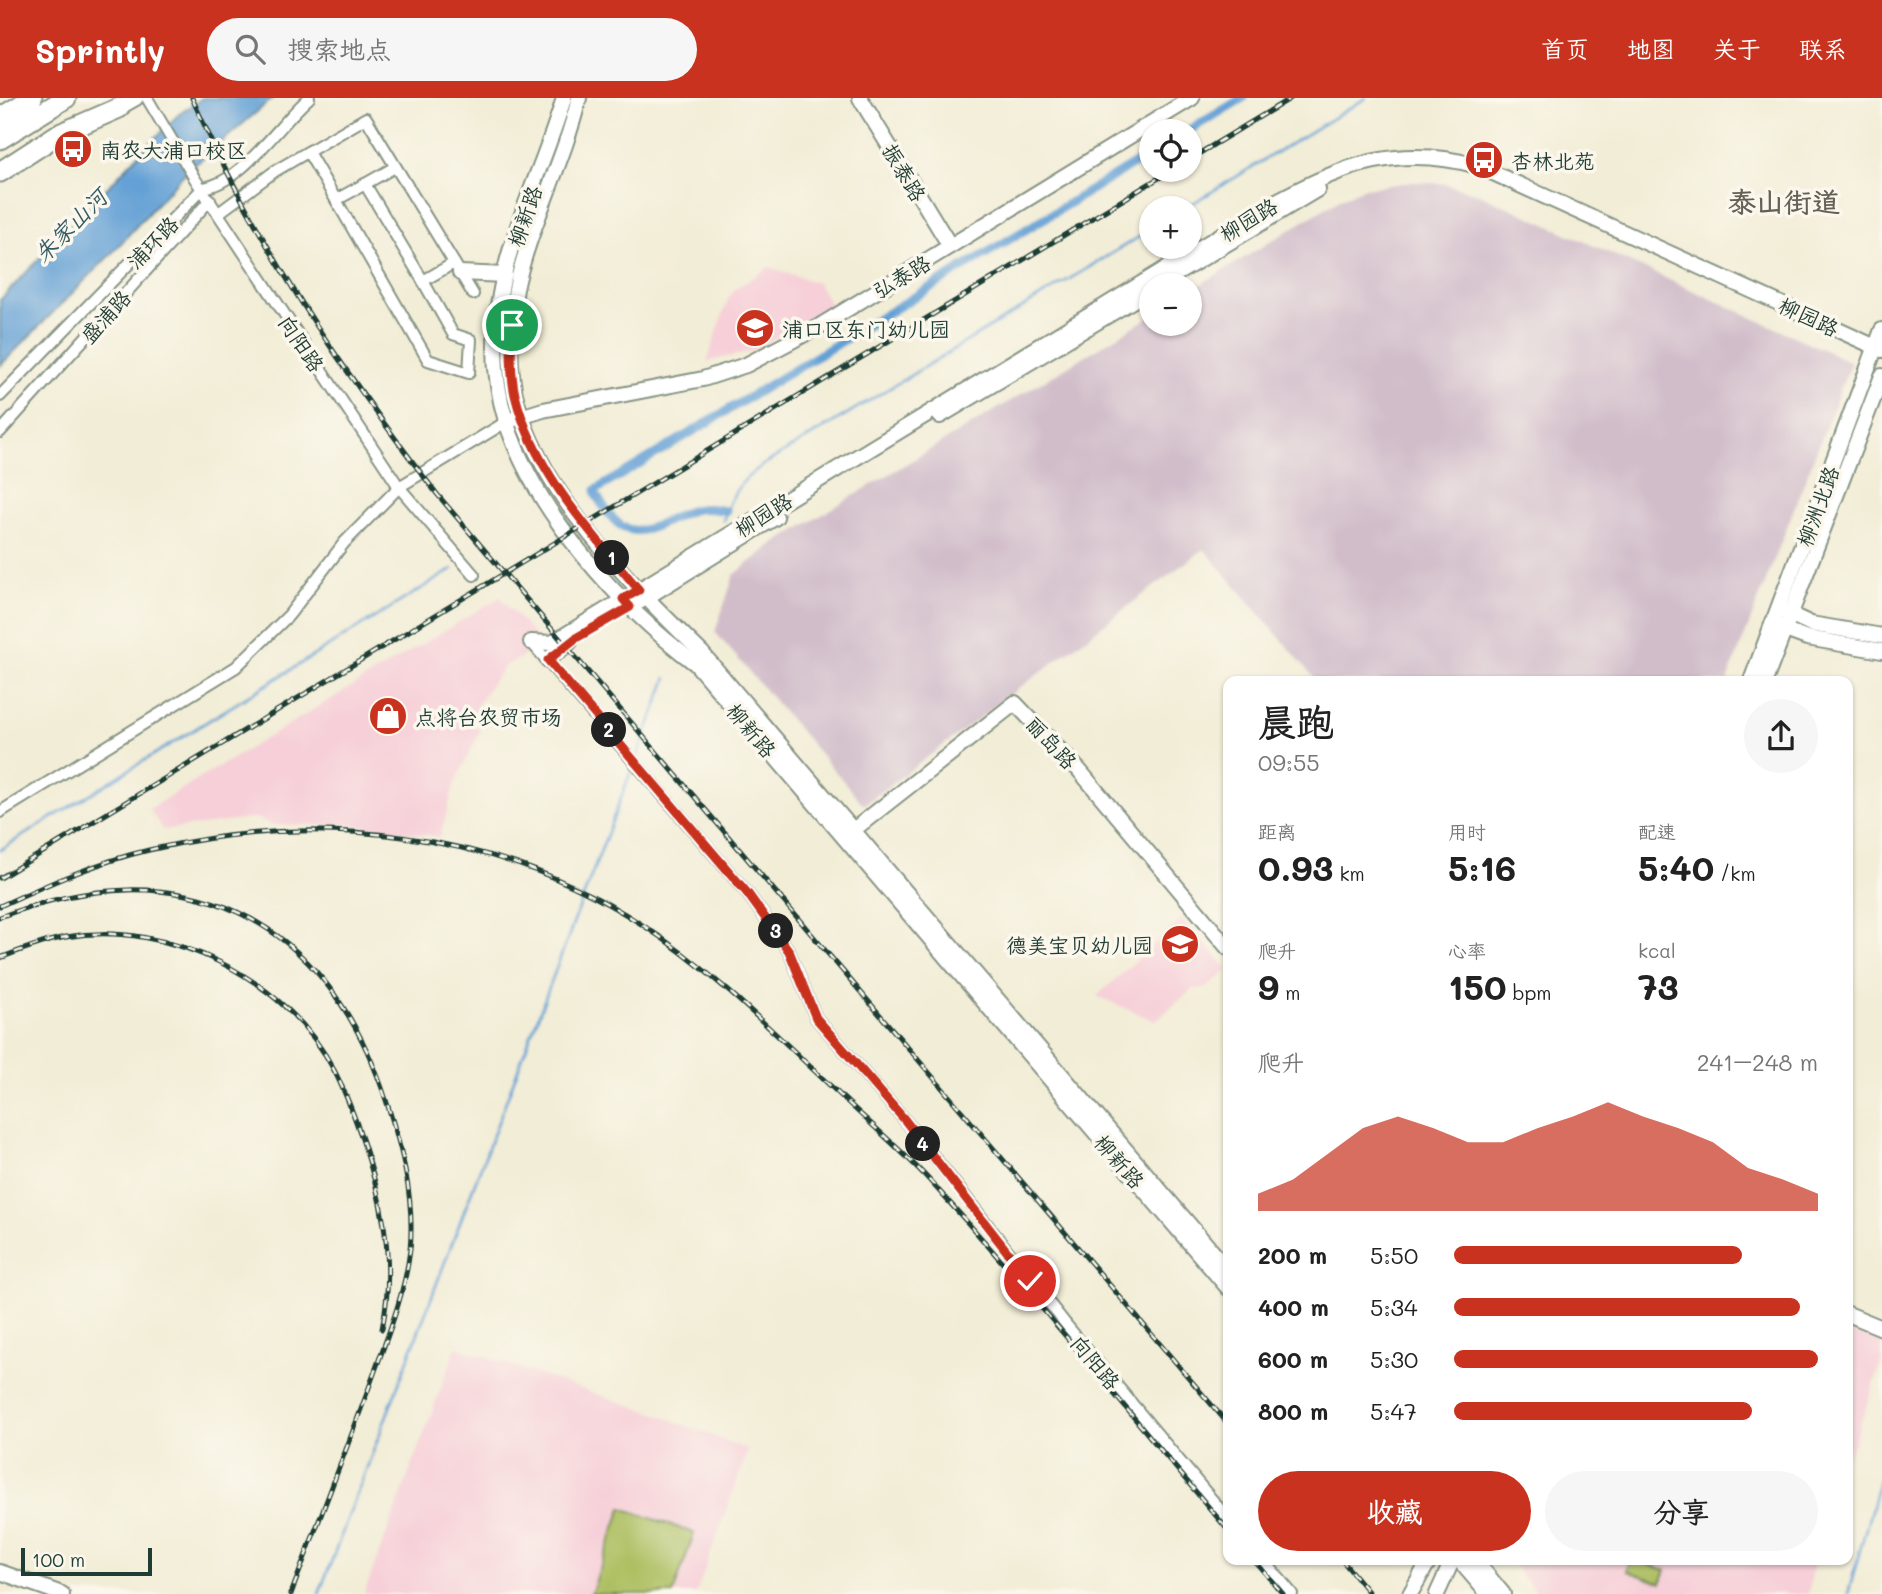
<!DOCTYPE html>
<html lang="zh">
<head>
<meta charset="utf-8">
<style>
  :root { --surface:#fff; --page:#f6f6f6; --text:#222; --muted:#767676; --accent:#c8321e }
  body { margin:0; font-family:Mali,"LXGW WenKai TC",sans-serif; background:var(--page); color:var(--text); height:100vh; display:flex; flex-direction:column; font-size:26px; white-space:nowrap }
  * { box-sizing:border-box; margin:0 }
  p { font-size:23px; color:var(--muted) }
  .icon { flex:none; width:38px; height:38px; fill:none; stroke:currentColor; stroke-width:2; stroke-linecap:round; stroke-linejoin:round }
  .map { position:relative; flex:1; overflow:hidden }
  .drawer { position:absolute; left:1223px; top:578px; width:630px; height:889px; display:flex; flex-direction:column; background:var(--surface); border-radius:14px; box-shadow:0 2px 5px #0004 }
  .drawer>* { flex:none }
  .buttons { position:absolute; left:1139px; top:21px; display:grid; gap:14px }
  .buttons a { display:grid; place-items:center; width:63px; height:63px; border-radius:50%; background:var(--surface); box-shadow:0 2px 5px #0004; font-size:35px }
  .scale { position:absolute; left:21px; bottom:18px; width:131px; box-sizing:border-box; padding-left:7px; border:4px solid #1f3d34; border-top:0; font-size:19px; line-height:24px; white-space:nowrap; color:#1f3d34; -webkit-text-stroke:5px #fbf7ec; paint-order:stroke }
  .pin { position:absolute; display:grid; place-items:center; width:60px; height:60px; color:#fff; margin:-30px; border:4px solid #fff; border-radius:50%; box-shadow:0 2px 7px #0007 }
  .km { position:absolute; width:35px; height:35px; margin:-18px; border-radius:50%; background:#222; color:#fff; font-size:19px; line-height:35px; text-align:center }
  .round { display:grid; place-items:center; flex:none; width:74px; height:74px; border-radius:37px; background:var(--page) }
  .head { display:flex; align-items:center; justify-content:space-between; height:119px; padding:0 35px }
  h1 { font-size:38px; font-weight:700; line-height:52px }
  .stats { display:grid; grid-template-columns:repeat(3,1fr); gap:10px; height:119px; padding:7px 35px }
  .stats div { display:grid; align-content:center }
  .stats b { font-size:35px; font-weight:700 }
  .stats small { font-size:19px; font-weight:400 }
  .stats p { font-size:19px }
  .chart { height:196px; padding:14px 35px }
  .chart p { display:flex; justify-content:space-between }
  .chart svg { width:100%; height:126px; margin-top:7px; fill:var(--accent); opacity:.7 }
  .cta { display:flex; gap:14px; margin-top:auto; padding:14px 35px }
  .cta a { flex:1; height:80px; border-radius:42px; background:var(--accent); color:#fff; font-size:28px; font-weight:700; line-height:80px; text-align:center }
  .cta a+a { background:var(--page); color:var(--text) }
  ul { padding:0 35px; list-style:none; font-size:23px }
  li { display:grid; grid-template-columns:112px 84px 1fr; align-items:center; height:52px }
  li i { height:18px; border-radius:9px; background:var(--accent) }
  header { display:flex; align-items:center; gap:42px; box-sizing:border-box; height:98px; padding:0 35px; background:var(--accent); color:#fff }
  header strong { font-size:33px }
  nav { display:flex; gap:38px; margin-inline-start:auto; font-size:24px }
  .search { width:490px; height:63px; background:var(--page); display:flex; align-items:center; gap:18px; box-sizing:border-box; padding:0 24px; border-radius:38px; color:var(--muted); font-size:26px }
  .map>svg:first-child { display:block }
  .built { fill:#f6cfd8 }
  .industrial { fill:#d1bdca }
  .green { fill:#adbf62; stroke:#667e4b; stroke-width:2 }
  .water { fill:#64a0d5; stroke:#426e84; stroke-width:2 }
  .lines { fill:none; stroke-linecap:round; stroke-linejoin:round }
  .stream { stroke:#64a0d5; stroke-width:2.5 }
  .canal { stroke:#64a0d5; stroke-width:9 }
  .street-casing { stroke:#889585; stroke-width:14 }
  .secondary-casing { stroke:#889585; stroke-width:18 }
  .highway-casing { stroke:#889585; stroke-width:23 }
  .street { stroke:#fff; stroke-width:10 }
  .secondary { stroke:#fff; stroke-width:14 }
  .highway { stroke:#fff; stroke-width:19 }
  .rail-casing { stroke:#1f3d34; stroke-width:5 }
  .rail { stroke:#fbf7ec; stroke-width:2.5; stroke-dasharray:8; stroke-linecap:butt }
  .route-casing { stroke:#fff; stroke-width:14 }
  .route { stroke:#c8321e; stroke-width:9 }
  .labels { text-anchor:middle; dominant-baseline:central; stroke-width:7; stroke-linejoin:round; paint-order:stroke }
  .poi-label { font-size:21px; fill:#1f3d34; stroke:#fbf7ec; text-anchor:start }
  .street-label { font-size:21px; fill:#1f3d34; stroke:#fbf7ec }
  .water-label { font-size:23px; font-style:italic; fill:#345b64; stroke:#fbf7ec }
  .district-label { font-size:28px; font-weight:bold; fill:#645f57; stroke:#fbf7ec }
</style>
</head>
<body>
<header>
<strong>Sprintly</strong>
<div class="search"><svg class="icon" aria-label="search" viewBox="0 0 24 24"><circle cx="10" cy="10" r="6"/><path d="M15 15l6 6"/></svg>搜索地点</div>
<nav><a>首页</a><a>地图</a><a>关于</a><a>联系</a></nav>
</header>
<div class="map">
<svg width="1882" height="1496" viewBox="0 0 1882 1496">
  <rect width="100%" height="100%" fill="#fbf7ec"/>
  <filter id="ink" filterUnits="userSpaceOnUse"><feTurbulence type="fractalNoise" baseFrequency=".0143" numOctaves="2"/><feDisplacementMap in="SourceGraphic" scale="14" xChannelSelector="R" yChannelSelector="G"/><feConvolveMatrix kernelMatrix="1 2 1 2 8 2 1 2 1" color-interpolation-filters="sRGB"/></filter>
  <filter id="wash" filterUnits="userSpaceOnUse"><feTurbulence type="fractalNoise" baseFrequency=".00686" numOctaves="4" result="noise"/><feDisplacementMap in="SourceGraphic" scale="28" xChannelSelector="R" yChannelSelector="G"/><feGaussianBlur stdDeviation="1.57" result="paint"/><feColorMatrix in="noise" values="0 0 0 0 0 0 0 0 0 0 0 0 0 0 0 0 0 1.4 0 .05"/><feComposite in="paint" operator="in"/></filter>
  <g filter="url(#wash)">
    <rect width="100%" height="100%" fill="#f2edd6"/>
    <!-- built -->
    <g class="built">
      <path d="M 769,169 L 818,185 L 831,207 L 753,253 L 707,264 L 728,201 L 735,191 Z"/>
      <path d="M 500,499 L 557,563 L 544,573 L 529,555 L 505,568 L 493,583 L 476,609 L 472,628 L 481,632 L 454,687 L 440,739 L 354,727 L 271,727 L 256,720 L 163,732 L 149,711 Z"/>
      <path d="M 1183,820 L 1228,872 L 1206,890 L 1193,891 L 1155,923 L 1097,898 Z"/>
      <path d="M 1848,1232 L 1882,1245 L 1882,1263 L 1848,1361 Z"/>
      <path d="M 456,1249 L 657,1316 L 748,1352 L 696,1496 L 364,1496 Z"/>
      <path d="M 1508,1461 L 1815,1461 L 1808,1496 L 1538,1496 Z"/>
    </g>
    <!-- industrial -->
    <path class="industrial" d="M 1413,84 L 1445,86 L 1479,96 L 1851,264 L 1727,583 L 1317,583 L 1204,451 L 864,707 L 715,534 L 734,477 L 772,447 L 1151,218 L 1152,226 L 1190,226 L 1190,193 L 1340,101 L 1364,90 Z"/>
    <!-- green -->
    <g class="green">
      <path d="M 622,1410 L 694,1435 L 673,1496 L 591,1496 Z"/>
      <path d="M 1631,1461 L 1666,1472 L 1661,1485 L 1627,1473 Z"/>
    </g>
    <!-- water -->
    <path class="water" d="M 202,0 L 273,0 L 181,79 L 112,155 L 0,268 L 0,202 L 142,53 L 178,17 Z"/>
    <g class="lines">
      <!-- stream -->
      <g class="stream">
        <path d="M 1185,110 L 1366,0"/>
        <path d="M 723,423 C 731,396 740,383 763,367 L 1152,131"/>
        <path d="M 636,662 L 667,580"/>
        <path d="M 0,752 L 453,471"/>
        <path d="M 319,1496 L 633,668"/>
        <path d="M 1848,1496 L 1882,1372"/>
      </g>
      <!-- canal -->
      <g class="canal">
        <path d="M 1188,33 L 1243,0"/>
        <path d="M 726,413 C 715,411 705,409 693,412 C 674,417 645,440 625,430 C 613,425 603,407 596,397 L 596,392 L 1152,55"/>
      </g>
    </g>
  </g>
  <g filter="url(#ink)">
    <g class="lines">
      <defs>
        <g id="street">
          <path d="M 147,0 L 195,81 L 399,389 L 474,477"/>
          <path d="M 308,54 L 336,102 L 365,86 L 423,183 L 454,165"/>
          <path d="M 365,86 L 395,69"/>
          <path d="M 336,102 L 428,262 L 469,275 L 471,242 L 453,236 L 423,183"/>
          <path d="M 220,114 L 275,73 L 366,20 L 473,196"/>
          <path d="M 0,298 L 203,90 C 242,85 279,26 309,0"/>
          <path d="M 0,334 L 210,102"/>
          <path d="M 531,544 L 748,796 L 789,853 L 816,920 L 904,1021 L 1068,1229 L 1228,1421"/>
          <path d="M 0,714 L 236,569 L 289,517 L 344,445 L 399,389 L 506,324"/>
          <path d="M 1263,1461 L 1292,1496"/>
        </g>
        <g id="secondary">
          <path d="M 564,0 C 545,64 513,126 501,191 C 492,235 493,280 506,323 C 535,415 620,509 696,566 L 1228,1190"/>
          <path d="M 579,0 C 564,64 529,129 516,191 C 510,224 508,263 515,296 C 538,395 632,487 702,555 L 1228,1172"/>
          <path d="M 860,0 L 950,148"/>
          <path d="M 113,13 L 136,0"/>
          <path d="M 460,175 L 505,177"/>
          <path d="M 1158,187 L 1318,91"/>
          <path d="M 940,318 L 1152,191"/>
          <path d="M 514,321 L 543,312 L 703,281 L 746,267 L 818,229 L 1192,0"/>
          <path d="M 639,504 L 776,419"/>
          <path d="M 1783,513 L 1811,526 L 1882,538"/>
          <path d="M 1777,529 L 1807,540 L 1882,553"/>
          <path d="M 531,544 L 552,545 L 1275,104 C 1344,66 1399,46 1478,68 L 1882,252"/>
          <path d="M 548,562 L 570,544"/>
          <path d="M 1751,583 L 1882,232"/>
          <path d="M 1765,583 L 1882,278"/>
          <path d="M 847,737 L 1015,605 L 1079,672 L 1228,850"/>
          <path d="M 1848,1216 L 1882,1230"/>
          <path d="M 1458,1461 L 1488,1496"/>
          <path d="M 1474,1461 L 1503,1496"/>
          <path d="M 0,1474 L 62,1496"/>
          <path d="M 1410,1496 L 1430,1461"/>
          <path d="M 1437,1496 L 1453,1461"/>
        </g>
        <g id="highway">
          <path d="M 0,20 L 32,0"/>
          <path d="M 0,41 L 66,0"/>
          <path d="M 0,74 L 57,37 L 119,10"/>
        </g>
      </defs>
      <!-- street casing -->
      <use href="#street" class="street-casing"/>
      <!-- secondary casing -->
      <use href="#secondary" class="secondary-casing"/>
      <!-- highway casing -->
      <use href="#highway" class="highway-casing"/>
      <!-- street -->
      <use href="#street" class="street"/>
      <!-- secondary -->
      <use href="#secondary" class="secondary"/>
      <!-- highway -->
      <use href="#highway" class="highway"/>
      <defs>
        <g id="rail">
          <path d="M 192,0 C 258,149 339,268 437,396 L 1228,1326"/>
          <path d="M 1190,61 L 1291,0"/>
          <path d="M 0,780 L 1172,72"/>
          <path d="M 0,808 C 48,786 97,764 149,752 C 314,713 497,732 641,826 C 714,873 775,936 838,995 C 869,1025 902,1052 931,1084 C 1034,1197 1130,1316 1228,1432"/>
          <path d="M 0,819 C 181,749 326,816 386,1002 C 402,1051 415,1100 410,1152 C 405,1194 389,1234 375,1273 C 348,1348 319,1422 291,1496"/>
          <path d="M 0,860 C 21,852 44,843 66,839 C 168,821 288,881 335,974 C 349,1002 360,1033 369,1063 C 386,1119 394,1173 382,1231"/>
          <path d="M 1253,1461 L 1283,1496"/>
          <path d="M 1341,1461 L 1370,1496"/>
        </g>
      </defs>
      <!-- rail casing -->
      <use href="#rail" class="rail-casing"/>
      <!-- rail -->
      <use href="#rail" class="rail"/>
    </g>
  </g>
  <g class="lines" filter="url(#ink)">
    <defs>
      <path id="route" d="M 512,227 C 511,250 510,275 515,297 C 534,374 590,433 639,492 L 623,501 L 630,509 L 576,540 L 548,562 L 748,796 L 789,853 L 816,920 L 904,1021 L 1030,1183"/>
    </defs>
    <!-- route casing -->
    <use href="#route" class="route-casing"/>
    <!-- route -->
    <use href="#route" class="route"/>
  </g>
  <!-- icons -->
  <defs>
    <symbol id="bus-disc" viewBox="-11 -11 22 22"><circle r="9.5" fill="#c8321e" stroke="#fbf7ec"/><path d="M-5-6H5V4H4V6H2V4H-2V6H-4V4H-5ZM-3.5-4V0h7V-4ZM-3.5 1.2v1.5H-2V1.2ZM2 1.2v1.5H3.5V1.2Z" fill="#fff"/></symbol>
    <symbol id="school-disc" viewBox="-11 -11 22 22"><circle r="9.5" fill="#c8321e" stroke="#fbf7ec"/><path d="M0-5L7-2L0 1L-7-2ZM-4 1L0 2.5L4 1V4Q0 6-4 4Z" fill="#fff"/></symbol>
    <symbol id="shop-disc" viewBox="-11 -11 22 22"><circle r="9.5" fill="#c8321e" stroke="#fbf7ec"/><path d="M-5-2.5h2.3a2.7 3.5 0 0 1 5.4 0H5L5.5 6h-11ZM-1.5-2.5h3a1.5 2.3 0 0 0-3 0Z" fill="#fff"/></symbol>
  </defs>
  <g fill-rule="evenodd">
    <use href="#bus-disc" x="51" y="29" width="44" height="44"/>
    <use href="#bus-disc" x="1462" y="40" width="44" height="44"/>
    <use href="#school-disc" x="733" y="208" width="44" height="44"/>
    <use href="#shop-disc" x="366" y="596" width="44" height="44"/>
    <use href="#school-disc" x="1158" y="824" width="44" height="44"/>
  </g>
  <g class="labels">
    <!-- poi labels -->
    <g class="poi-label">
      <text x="100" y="51">南农大浦口校区</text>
      <text x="1511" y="62">杏林北苑</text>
      <text x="782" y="230">浦口区东门幼儿园</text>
      <text x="415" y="618">点将台农贸市场</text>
      <text x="1153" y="846" text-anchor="end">德美宝贝幼儿园</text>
    </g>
    <!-- street labels -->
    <g class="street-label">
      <text transform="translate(905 74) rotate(59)">振泰路</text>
      <text transform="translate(524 118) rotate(-71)">柳新路</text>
      <text transform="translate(1248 121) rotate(-31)">柳园路</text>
      <text transform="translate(152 144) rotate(-46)">浦环路</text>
      <text transform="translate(901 178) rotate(-31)">弘泰路</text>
      <text transform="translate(105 218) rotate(-48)">盛浦路</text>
      <text transform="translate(1809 218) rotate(25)">柳园路</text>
      <text transform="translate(302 245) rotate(56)">向阳路</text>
      <text transform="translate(1817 408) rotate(-70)">柳洲北路</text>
      <text transform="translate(763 416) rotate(-32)">柳园路</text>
      <text transform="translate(752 632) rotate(50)">柳新路</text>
      <text transform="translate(1052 644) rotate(47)">丽岛路</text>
      <text transform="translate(1120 1063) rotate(49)">柳新路</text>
      <text transform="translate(1096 1264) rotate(50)">向阳路</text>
    </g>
    <!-- water labels -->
    <g class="water-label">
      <text transform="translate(70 127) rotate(-45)">朱家山河</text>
    </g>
    <!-- district labels -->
    <g class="district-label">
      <text x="1784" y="103">泰山街道</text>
    </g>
  </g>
</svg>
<div class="buttons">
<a><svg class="icon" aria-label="locate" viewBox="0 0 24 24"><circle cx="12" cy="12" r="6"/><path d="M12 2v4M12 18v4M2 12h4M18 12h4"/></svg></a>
<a>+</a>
<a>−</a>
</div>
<div class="scale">100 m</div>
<div class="pin" style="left:512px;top:227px;background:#1e9e55"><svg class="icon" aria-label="arrive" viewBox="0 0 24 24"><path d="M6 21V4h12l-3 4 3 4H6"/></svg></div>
<div class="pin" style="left:1030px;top:1183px;background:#d93025"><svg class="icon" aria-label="check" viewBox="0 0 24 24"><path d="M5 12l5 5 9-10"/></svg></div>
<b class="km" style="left:612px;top:460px">1</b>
<b class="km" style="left:609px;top:632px">2</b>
<b class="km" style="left:776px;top:833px">3</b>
<b class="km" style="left:923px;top:1046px">4</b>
<section class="drawer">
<div class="head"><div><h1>晨跑</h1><p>09:55</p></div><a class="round"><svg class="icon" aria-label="share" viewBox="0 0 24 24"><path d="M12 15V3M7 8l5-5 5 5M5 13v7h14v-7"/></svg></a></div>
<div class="stats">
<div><p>距离</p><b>0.93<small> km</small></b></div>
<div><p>用时</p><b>5:16</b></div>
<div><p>配速</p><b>5:40<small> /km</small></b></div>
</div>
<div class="stats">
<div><p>爬升</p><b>9<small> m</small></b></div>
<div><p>心率</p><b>150<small> bpm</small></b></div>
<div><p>kcal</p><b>73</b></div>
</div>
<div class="chart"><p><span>爬升</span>241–248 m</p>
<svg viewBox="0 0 160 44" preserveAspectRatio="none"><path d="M0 44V38L10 33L20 24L30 15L40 11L50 15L60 20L70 20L80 15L90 11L100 6L110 11L120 15L130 20L140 29L150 33L160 38V44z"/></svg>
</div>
<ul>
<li><b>200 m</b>5:50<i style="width:79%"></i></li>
<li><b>400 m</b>5:34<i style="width:95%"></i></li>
<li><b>600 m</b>5:30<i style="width:100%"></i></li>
<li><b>800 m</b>5:47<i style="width:82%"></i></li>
</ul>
<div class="cta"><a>收藏</a><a>分享</a></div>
</section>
</div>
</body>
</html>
